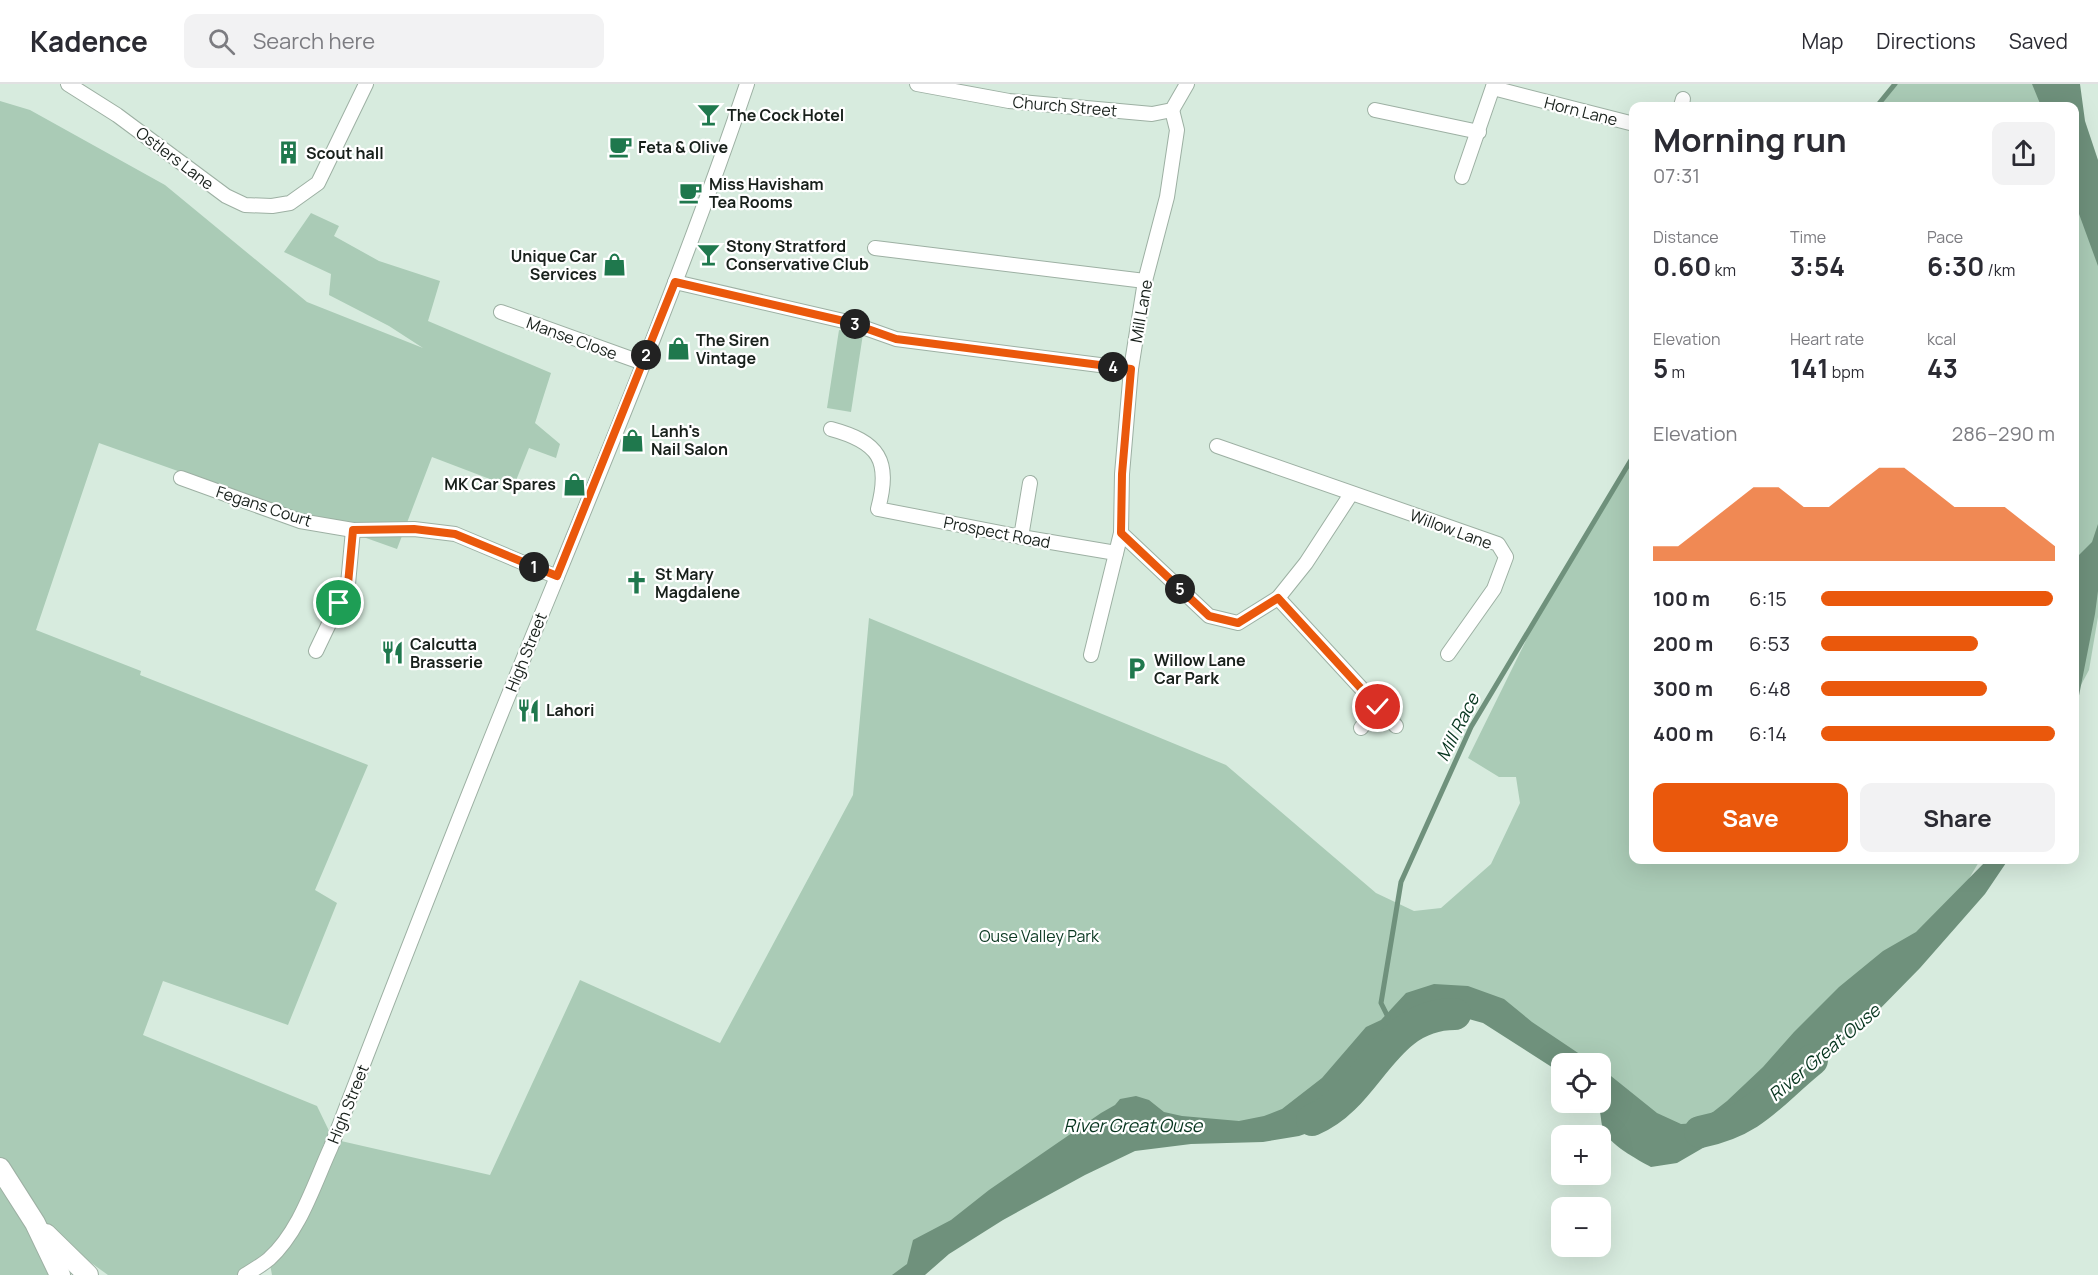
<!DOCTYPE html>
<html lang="en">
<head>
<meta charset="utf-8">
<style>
  :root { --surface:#fff; --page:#f2f2f3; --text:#2b2b33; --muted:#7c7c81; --line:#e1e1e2; --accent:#ea580c }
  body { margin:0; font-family:Manrope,sans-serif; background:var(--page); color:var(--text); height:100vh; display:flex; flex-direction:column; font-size:22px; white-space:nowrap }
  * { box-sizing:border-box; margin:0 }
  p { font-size:20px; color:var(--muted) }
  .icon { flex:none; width:33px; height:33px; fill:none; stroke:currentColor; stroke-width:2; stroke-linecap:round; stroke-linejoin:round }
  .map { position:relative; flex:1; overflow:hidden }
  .panel { position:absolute; left:1629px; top:18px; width:450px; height:762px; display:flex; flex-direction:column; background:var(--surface); border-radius:12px; box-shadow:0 6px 24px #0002 }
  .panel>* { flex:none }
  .controls { position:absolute; left:1551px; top:969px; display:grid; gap:12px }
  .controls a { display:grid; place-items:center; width:60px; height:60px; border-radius:12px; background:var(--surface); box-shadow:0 6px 24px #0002; font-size:30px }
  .pin { position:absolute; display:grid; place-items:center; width:51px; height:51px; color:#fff; margin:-26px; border:3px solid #fff; border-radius:50%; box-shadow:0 2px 6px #0007 }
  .km { position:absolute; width:30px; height:30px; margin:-15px; border-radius:50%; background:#222; color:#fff; font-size:16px; line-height:30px; text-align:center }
  .round { display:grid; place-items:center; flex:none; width:63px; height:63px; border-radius:12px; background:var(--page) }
  .head { display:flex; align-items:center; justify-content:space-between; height:102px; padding:0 24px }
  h1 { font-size:33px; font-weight:700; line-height:45px }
  .figures { display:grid; grid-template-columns:repeat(3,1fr); gap:9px; height:102px; padding:6px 24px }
  .figures div { display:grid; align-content:center }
  .figures b { font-size:26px; font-weight:700 }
  .figures small { font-size:16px; font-weight:400 }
  .figures p { font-size:16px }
  .chart { height:168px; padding:12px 24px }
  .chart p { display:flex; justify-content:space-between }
  .chart svg { width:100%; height:108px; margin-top:6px; fill:var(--accent); opacity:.7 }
  .cta { display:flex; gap:12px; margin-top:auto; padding:12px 24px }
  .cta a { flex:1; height:69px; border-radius:12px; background:var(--accent); color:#fff; font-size:24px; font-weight:700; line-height:69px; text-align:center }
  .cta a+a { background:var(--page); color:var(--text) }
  ul { padding:0 24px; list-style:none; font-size:20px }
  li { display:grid; grid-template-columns:96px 72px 1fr; align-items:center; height:45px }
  li i { height:15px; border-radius:8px; background:var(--accent) }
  header { display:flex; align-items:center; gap:36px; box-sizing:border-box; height:84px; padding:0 30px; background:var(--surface); border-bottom:2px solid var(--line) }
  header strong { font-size:28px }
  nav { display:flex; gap:33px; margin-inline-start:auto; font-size:21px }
  .search { width:420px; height:54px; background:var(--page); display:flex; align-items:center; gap:15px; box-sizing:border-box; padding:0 21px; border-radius:12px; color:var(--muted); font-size:22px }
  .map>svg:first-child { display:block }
  .green { fill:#aacbb6 }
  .water { fill:#6f917c }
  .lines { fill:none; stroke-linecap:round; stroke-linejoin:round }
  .stream { stroke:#6f917c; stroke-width:5 }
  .river { stroke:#6f917c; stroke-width:32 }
  .street-casing { stroke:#9db0a3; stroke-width:16 }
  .secondary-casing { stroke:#9db0a3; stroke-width:22 }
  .street { stroke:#fff; stroke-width:14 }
  .secondary { stroke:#fff; stroke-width:20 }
  .route-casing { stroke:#fff; stroke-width:12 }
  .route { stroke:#ea580c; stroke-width:8 }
  .labels { text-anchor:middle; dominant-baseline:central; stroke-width:4.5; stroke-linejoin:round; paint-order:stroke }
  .street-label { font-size:16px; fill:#18201b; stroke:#fff }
  .poi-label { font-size:16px; font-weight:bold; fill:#18201b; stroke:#fff; text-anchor:start }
  .park-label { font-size:16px; fill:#093720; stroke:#fff }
  .water-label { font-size:18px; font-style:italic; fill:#06351e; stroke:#fff }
</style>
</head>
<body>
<header>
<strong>Kadence</strong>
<div class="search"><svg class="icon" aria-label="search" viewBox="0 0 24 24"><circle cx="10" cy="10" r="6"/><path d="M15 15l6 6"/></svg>Search here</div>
<nav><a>Map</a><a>Directions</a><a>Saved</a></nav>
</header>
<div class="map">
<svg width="2098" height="1191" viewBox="0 0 2098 1191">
  <rect width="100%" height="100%" fill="#d7ebde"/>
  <!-- green -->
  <g class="green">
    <path d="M 1895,0 L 2052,0 L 2060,22 L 1877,22 Z"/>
    <path d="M 0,17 L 30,26 L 165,101 L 307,218 L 423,264 L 389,242 L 329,211 L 331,190 L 284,168 L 311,129 L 339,142 L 334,152 L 379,177 L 440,197 L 428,237 L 551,289 L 535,339 L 560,360 L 556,374 L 529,364 L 513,404 L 432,373 L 397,465 L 99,359 L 36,546 L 141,587 L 140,591 L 368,681 L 315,806 L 337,819 L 288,941 L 163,897 L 143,951 L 317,1022 L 331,1051 L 341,1057 L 490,1091 L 580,896 L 720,959 L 853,711 L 869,534 L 1226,681 L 1376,809 L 1414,827 L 1441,824 L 1491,780 L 1520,719 L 1516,693 L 1499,693 L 1468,674 L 1540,528 L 1633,371 L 1634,776 L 1980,776 L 1915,887 L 1692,1060 L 1601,1018 L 1600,980 L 1562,980 L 1453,907 L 1425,906 L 1300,1038 L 1114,1070 L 927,1173 L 911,1191 L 272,1191 L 269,1175 L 245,1191 L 108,1191 L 76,1168 L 18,1113 L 51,1191 L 0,1191 Z"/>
    <path d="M 2074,64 L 2098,131 L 2098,533 L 2089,586 L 2075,612 Z"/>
    <path d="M 839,246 L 863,250 L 851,328 L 827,324 Z"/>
  </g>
  <!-- water -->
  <g class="water">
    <path d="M 2032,0 L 2080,0 L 2085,37 L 2098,76 L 2098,182 L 2075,119 L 2074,22 L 2041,22 Z"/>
    <path d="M 2098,440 L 2098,507 L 2095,530 L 2075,632 L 2075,475 L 2092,458 Z"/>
    <path d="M 1987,776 L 2008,776 L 1985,810 L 1920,884 L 1868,937 L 1708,1061 L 1677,1079 L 1651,1083 C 1638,1076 1608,1060 1603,1045 C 1600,1036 1602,1027 1596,1019 L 1600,1018 L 1601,984 L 1657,1029 L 1681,1040 L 1699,1039 L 1727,1017 L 1763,983 L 1794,948 L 1839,903 L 1883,867 L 1916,848 Z"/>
    <path d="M 1434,900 L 1468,902 L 1504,915 L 1532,938 L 1593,979 L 1562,980 L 1561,989 L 1483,939 L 1458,932 L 1430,935 L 1407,942 L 1379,961 L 1372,973 L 1352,991 L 1346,1003 L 1345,1018 L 1332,1034 L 1319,1045 L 1299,1052 L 1263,1058 L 1191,1060 L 1135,1067 L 1085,1091 L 1003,1136 L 949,1170 L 925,1191 L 892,1191 L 907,1180 L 913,1156 L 951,1136 L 989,1106 L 1101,1029 L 1115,1021 L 1120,1015 L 1136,1012 L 1149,1016 L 1164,1028 L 1182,1032 L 1239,1037 L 1264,1032 L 1282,1025 L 1322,994 L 1366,943 L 1381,936 L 1406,909 Z"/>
  </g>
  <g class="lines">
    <!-- stream -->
    <g class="stream">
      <path d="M 1877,22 L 1895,0"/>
      <path d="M 1388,933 L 1381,919 L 1401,798 L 1471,643 L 1634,371"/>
    </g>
    <!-- river -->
    <g class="river">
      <path d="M 1312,1036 C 1370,1012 1382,930 1455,930"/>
      <path d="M 1700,1048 C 1755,1037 1771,1009 1812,976"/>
    </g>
    <defs>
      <g id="street">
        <path d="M 68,0 L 117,31 L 226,112 L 245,121 L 272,122 L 290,119 L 318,99 L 366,0"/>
        <path d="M 917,0 L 1009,17 L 1152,30 L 1172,26 L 1187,0"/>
        <path d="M 1493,4 L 1634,40"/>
        <path d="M 1681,22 L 1683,15"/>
        <path d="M 1375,26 L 1479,48"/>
        <path d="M 1462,93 L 1494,0"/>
        <path d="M 875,164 L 1145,197"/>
        <path d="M 675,198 L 848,238 L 896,255 L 1131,285"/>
        <path d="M 501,228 L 643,279"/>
        <path d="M 831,345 C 879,358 891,376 878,425 L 1021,453 L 1116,469"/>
        <path d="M 1217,362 L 1498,460 L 1506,473 L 1494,505 L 1448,570"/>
        <path d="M 181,394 L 300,437 L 353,446 L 414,445 L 455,450 L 557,493"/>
        <path d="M 1121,449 L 1209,532 L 1238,539 L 1278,514 L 1306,479 L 1351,410"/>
        <path d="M 1021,453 L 1030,399"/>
        <path d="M 1278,514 L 1396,642"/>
        <path d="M 316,567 L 348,500 L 353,446"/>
        <path d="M 1091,571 L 1121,449 L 1122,390 L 1131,285 L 1145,197 L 1167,113 L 1177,46 L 1172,26"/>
        <path d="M 1361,644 L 1378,623"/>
        <path d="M 245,1191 C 253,1186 262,1181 269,1175 C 300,1147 314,1100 331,1063 C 392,906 452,749 516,593 C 596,397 679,201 747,0"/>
      </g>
      <g id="secondary">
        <path d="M 0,1084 L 35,1139 L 60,1191"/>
        <path d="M 46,1150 L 88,1191"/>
      </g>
    </defs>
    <!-- street casing -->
    <use href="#street" class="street-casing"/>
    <!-- secondary casing -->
    <use href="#secondary" class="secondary-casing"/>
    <!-- street -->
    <use href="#street" class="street"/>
    <!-- secondary -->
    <use href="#secondary" class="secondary"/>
  </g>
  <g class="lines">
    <defs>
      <path id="route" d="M 339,519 L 348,500 L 353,446 L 414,445 L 455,450 L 557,492 L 675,198 L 848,238 L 896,255 L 1131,285 L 1122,390 L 1121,449 L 1209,532 L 1238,539 L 1278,514 L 1378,623"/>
    </defs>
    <!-- route casing -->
    <use href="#route" class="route-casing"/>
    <!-- route -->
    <use href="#route" class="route"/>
  </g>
  <!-- icons -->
  <defs>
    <symbol id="bar-bare" viewBox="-9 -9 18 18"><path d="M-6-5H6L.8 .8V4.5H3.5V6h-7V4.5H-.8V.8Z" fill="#1f784d" stroke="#fff" stroke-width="2.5" paint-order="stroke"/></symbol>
    <symbol id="cafe-bare" viewBox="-9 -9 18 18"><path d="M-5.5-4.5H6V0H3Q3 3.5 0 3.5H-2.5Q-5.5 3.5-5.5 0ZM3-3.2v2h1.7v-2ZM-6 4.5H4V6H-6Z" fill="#1f784d" stroke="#fff" stroke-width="2.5" paint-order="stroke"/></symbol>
    <symbol id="building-bare" viewBox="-9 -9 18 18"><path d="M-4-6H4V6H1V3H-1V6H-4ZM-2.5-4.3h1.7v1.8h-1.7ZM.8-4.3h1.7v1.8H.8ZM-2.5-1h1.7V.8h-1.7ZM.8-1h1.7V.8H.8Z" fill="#1f784d" stroke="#fff" stroke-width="2.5" paint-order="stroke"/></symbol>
    <symbol id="shop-bare" viewBox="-9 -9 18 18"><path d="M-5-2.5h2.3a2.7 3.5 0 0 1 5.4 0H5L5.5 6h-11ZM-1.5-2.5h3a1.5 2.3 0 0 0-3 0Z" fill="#1f784d" stroke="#fff" stroke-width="2.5" paint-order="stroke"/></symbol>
    <symbol id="church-bare" viewBox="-9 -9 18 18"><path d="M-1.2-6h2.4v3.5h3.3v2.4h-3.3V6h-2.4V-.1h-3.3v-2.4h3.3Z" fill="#1f784d" stroke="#fff" stroke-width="2.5" paint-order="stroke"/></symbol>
    <symbol id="restaurant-bare" viewBox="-9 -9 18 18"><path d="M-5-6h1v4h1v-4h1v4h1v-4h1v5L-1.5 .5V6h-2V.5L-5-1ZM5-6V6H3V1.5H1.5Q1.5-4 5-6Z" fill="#1f784d" stroke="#fff" stroke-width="2.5" paint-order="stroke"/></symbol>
    <symbol id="parking-bare" viewBox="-9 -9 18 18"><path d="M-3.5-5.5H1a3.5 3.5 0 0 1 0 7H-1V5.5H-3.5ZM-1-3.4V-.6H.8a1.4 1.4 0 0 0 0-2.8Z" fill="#1f784d" stroke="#fff" stroke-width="2.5" paint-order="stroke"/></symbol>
  </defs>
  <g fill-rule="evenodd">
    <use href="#bar-bare" x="692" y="14" width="33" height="33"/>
    <use href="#cafe-bare" x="604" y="46" width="33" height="33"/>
    <use href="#building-bare" x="272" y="52" width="33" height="33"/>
    <use href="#cafe-bare" x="674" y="92" width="33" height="33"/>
    <use href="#bar-bare" x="692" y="154" width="33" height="33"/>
    <use href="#shop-bare" x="598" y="164" width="33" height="33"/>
    <use href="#shop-bare" x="662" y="248" width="33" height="33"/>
    <use href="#shop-bare" x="616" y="340" width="33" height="33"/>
    <use href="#shop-bare" x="558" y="384" width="33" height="33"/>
    <use href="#church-bare" x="620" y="482" width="33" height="33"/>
    <use href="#restaurant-bare" x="376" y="552" width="33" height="33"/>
    <use href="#parking-bare" x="1120" y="568" width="33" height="33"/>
    <use href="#restaurant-bare" x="512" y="610" width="33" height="33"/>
  </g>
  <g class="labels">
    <!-- street labels -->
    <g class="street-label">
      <text transform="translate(1065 22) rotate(5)">Church Street</text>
      <text transform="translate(1581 27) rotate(14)">Horn Lane</text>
      <text transform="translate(175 74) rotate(37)">Ostlers Lane</text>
      <text transform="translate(1141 227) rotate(-80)">Mill Lane</text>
      <text transform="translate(572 254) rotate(20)">Manse Close</text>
      <text transform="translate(264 422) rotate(18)">Fegans Court</text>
      <text transform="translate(1451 445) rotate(20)">Willow Lane</text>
      <text transform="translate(997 448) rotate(11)">Prospect Road</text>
      <text transform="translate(526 568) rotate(-68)">High Street</text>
      <text transform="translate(348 1020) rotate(-68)">High Street</text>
    </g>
    <!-- poi labels -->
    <g class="poi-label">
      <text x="727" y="31">The Cock Hotel</text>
      <text x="638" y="63">Feta &amp; Olive</text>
      <text x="306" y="69">Scout hall</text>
      <text x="709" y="100">Miss Havisham<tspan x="709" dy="18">Tea Rooms</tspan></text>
      <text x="726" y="162">Stony Stratford<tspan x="726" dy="18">Conservative Club</tspan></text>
      <text x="597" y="172" text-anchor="end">Unique Car<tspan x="597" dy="18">Services</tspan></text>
      <text x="696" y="256">The Siren<tspan x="696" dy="18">Vintage</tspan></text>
      <text x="651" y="347">Lanh's<tspan x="651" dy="18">Nail Salon</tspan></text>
      <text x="556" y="400" text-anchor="end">MK Car Spares</text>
      <text x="655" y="490">St Mary<tspan x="655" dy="18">Magdalene</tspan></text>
      <text x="410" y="560">Calcutta<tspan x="410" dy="18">Brasserie</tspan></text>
      <text x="1154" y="576">Willow Lane<tspan x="1154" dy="18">Car Park</tspan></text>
      <text x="546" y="626">Lahori</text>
    </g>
    <!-- park labels -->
    <g class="park-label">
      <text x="1039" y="852">Ouse Valley Park</text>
    </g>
    <!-- water labels -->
    <g class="water-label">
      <text transform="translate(1457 643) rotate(-63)">Mill Race</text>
      <text transform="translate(1824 968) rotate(-40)">River Great Ouse</text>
      <text x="1133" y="1041">River Great Ouse</text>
    </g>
  </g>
</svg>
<div class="controls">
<a><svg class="icon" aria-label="locate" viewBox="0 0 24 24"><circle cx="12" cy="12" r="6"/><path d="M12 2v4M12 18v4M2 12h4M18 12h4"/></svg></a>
<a>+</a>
<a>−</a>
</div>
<div class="pin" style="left:339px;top:519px;background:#1e9e55"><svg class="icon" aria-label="arrive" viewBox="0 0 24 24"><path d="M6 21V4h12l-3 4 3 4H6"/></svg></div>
<div class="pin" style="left:1378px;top:623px;background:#d93025"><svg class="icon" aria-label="check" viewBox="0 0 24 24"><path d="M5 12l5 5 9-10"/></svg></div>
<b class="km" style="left:534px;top:483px">1</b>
<b class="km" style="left:646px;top:271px">2</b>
<b class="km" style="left:855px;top:240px">3</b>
<b class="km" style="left:1113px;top:283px">4</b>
<b class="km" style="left:1180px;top:505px">5</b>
<section class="panel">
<div class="head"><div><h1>Morning run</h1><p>07:31</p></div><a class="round"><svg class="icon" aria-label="share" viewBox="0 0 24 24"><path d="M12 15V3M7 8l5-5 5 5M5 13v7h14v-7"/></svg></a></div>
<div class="figures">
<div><p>Distance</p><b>0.60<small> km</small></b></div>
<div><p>Time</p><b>3:54</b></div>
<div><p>Pace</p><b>6:30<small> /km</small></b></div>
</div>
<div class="figures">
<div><p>Elevation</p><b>5<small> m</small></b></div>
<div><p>Heart rate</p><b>141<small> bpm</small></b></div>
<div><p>kcal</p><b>43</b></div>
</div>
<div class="chart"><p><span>Elevation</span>286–290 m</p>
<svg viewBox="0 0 160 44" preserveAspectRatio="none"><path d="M0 44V38L10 38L20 30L30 22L40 14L50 14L60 22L70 22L80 14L90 6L100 6L110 14L120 22L130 22L140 22L150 30L160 38V44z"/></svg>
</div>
<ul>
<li><b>100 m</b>6:15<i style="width:99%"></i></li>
<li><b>200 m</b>6:53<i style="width:67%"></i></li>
<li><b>300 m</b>6:48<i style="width:71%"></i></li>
<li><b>400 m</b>6:14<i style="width:100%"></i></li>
</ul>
<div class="cta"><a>Save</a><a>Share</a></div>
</section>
</div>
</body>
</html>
